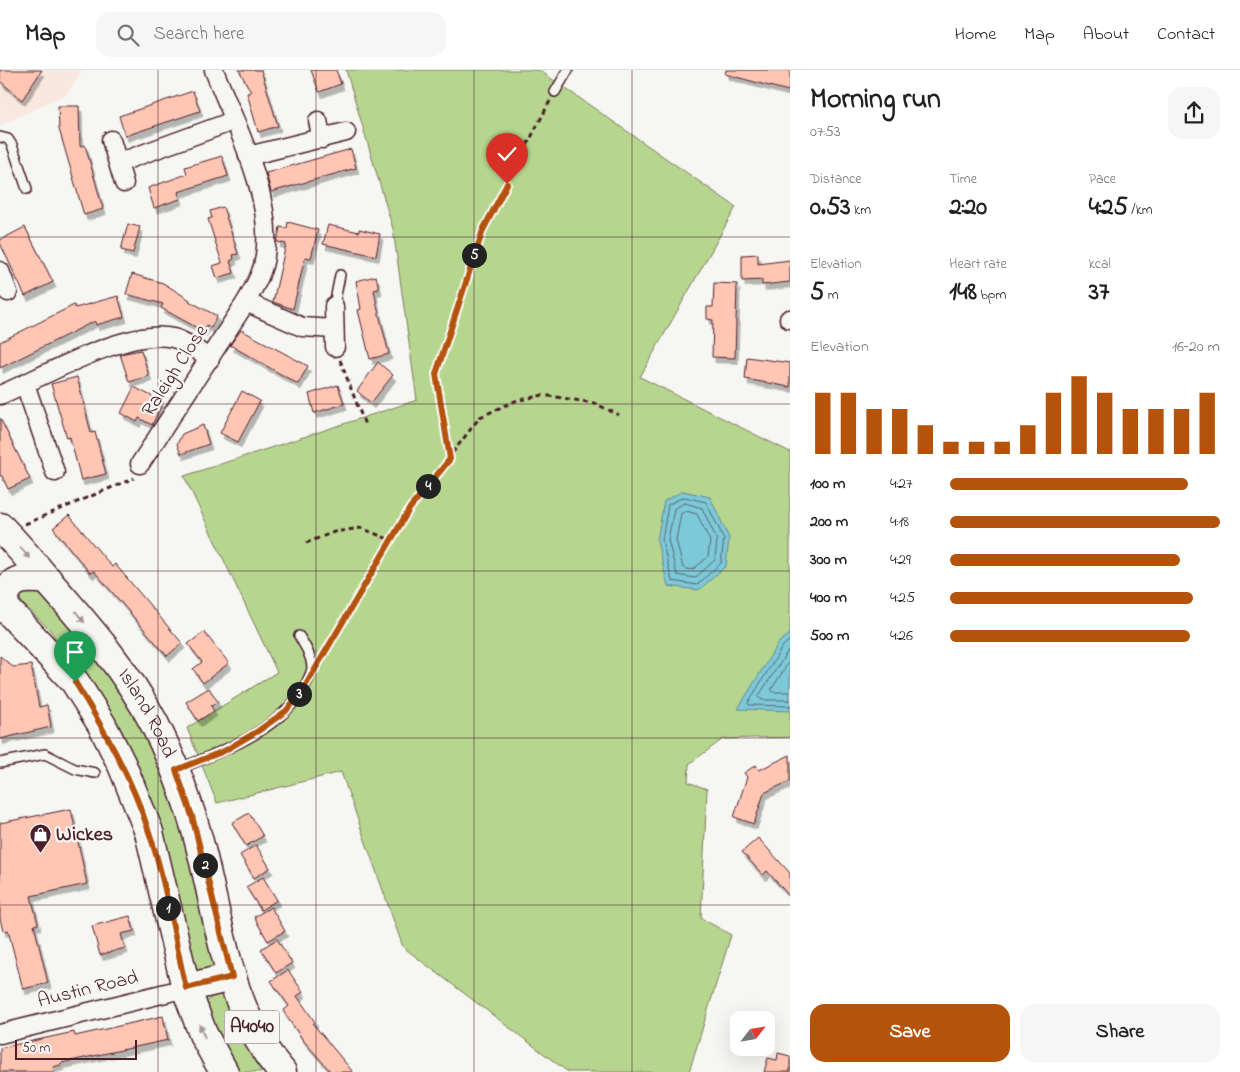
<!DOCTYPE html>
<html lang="en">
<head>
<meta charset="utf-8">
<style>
  :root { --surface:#fff; --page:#f6f6f6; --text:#222; --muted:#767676; --line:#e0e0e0; --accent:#b45309 }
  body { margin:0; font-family:"Indie Flower",sans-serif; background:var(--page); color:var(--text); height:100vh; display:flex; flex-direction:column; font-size:19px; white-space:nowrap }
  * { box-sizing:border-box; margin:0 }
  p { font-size:16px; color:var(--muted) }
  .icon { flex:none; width:28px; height:28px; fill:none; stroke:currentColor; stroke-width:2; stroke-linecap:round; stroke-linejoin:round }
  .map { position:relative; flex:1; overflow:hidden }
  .side { display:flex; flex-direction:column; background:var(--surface); width:450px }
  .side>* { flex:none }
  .needle { width:32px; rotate:59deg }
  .tools { position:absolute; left:730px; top:941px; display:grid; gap:10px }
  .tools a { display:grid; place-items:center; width:45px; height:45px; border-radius:10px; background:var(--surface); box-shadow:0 5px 20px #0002; font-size:25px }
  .scale { position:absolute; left:15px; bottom:12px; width:122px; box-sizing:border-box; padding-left:5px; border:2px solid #4a1f2b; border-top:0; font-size:14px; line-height:18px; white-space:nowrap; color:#4a1f2b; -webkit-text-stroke:4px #f6f6f2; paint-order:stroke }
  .pin { position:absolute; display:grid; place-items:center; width:42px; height:42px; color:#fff; margin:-51px -21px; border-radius:50% 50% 50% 0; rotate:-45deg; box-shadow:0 0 5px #0007 }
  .pin .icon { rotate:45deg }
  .km { position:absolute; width:25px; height:25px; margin:-12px; border-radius:50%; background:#222; color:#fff; font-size:14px; line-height:25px; text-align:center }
  .round { display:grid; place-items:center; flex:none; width:52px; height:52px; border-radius:15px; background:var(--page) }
  .overview { display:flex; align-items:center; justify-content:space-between; height:85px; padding:0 20px }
  h1 { font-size:28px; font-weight:700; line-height:38px }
  .figures { display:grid; grid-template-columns:repeat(3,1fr); gap:8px; height:85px; padding:5px 20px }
  .figures div { display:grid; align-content:center }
  .figures b { font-size:25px; font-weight:700 }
  .figures small { font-size:14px; font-weight:400 }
  .figures p { font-size:14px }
  .chart { height:140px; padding:10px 20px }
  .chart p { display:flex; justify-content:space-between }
  .chart svg { width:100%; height:90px; margin-top:5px; stroke:var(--accent); stroke-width:6 }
  .button { display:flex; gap:10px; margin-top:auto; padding:10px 20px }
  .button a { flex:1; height:58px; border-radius:15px; background:var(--accent); color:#fff; font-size:20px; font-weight:700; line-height:58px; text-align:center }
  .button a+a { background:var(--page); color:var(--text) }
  ul { padding:0 20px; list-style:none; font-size:16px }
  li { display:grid; grid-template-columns:80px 60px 1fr; align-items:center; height:38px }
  li i { height:12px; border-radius:6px; background:var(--accent) }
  header { display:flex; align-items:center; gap:30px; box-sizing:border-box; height:70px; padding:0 25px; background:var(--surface); border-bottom:1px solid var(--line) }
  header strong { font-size:24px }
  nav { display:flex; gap:28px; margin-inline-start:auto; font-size:18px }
  .search { width:350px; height:45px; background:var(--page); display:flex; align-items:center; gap:12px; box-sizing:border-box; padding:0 18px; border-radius:15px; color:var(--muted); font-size:19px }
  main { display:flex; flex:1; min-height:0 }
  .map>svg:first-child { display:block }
  .built { fill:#f9e8df }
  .green { fill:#b6d68f; stroke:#807a5d }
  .water { fill:#7bc9d9; stroke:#678593 }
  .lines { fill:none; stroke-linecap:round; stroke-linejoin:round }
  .shore { stroke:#5e6371; stroke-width:1 }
  .building { fill:#ffc6b4; stroke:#4a1f2b; filter:url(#shadow) }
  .service-casing { stroke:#4a1f2b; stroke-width:12 }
  .minor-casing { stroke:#4a1f2b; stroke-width:21 }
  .primary-casing { stroke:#4a1f2b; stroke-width:31 }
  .path { stroke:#4a1f2b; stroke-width:3; stroke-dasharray:5 4; stroke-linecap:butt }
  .service { stroke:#f6f6f2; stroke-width:9 }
  .minor { stroke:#f6f6f2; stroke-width:18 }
  .primary { stroke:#f6f6f2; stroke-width:28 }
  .oneway { fill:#a99598 }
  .route-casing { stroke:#fff; stroke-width:10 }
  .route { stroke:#b45309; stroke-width:6 }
  .grid { fill:none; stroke:#4a1f2b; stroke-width:1; stroke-opacity:0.55 }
  .labels { text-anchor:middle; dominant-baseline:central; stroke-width:4.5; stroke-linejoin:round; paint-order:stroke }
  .shield { fill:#f6f6f2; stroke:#7e6067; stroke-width:1 }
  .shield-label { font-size:19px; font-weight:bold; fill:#4a1f2b }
  .street-label { font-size:20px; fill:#4a1f2b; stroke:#f6f6f2 }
  .poi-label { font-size:20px; font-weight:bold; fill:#4a1f2b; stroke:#f6f6f2; text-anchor:start }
</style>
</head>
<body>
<header>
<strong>Map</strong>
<div class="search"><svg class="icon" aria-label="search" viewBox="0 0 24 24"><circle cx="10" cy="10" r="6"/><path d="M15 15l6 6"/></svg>Search here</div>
<nav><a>Home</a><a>Map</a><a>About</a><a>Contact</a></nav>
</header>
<main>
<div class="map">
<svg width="790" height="1002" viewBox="0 0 790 1002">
  <defs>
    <filter id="shadow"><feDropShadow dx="3" dy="5.5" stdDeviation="0" flood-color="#0004"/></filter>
  </defs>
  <rect width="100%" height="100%" fill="#f6f6f2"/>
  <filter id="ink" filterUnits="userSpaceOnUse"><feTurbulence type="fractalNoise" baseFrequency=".02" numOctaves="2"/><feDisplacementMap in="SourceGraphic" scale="10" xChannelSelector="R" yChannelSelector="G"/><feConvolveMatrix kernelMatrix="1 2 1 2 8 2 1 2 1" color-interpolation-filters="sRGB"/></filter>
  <g filter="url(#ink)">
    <!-- built -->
    <path class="built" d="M 0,0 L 82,0 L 67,24 L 0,55 Z"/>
    <!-- green -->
    <g class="green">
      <path d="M 346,0 L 539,0 L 736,137 L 640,307 L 790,382 L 790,667 L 723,669 L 689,694 L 688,712 L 707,719 L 701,848 L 731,865 L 689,1002 L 568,1002 L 403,877 L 341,702 L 217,733 L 187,658 L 277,602 L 184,406 L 417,330 L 393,159 Z"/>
      <path d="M 33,520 L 64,541 L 127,619 L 169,701 L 223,899 L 194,906 L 118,660 L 50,560 L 23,534 L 17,524 Z"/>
      <path d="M 214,925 L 229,925 L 272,1002 L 234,1002 L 204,934 Z"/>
    </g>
    <!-- water -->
    <g class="water">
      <path d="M 683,421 L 710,427 L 729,468 L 726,496 L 699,520 L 668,516 L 657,471 L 664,431 Z"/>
      <path d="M 790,564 L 790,641 L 738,639 L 779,572 Z"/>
    </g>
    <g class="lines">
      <!-- shore -->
      <g class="shore">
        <path d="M 684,427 L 706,432 L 724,469 L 721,493 L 697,515 L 672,511 L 662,470 L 668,435 Z"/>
        <path d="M 685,433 L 702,438 L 717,470 L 715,490 L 695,508 L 677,505 L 668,470 L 674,439 Z"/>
        <path d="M 686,441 L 697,444 L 710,471 L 708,487 L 692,500 L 683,498 L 676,470 L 681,444 Z"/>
        <path d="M 790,570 L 783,576 L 748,633 L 749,635 L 790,636"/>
        <path d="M 790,578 L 758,627 L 762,630 L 790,630"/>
        <path d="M 790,590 L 771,620 L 773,622 L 790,622"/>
      </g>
    </g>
    <!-- building -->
    <g class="building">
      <path d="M 0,0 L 42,0 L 22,30 L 0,11 Z"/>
      <path d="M 239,0 L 261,0 L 278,56 L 258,62 L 247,23 L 251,22 Z"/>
      <path d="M 311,0 L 336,0 L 341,14 L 319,22 Z"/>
      <path d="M 726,0 L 790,0 L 790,12 L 788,21 L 725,4 Z"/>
      <path d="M 193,21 L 200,41 L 125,66 L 119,46 Z"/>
      <path d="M 58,36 L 79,36 L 80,76 L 85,75 L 103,139 L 84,145 L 59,59 Z"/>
      <path d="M 351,79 L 356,98 L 271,122 L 266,103 Z"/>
      <path d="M 222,86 L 228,106 L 178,122 L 180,129 L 154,138 L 148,118 L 187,104 L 185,97 Z"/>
      <path d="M 223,137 L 238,184 L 233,185 L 234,189 L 230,191 L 234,203 L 217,208 L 213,196 L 222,193 L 208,149 L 212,148 L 210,141 Z"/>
      <path d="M 288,152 L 318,160 L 311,188 L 305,187 L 293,239 L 273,232 L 286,174 L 277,172 L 280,157 L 287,158 Z"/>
      <path d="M 128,154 L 140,157 L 133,183 L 121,180 Z"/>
      <path d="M 328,155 L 359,162 L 359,159 L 380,164 L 376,186 L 323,174 Z"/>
      <path d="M 25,157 L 53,212 L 25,226 L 0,173 L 0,170 Z"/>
      <path d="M 758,184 L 758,194 L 790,190 L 790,212 L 762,215 L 762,210 L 742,211 L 742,185 Z"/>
      <path d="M 132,204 L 163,213 L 190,230 L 189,231 L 217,246 L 211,258 L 207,255 L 203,261 L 161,238 L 163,234 L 126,224 Z"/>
      <path d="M 376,206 L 379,219 L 374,220 L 377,236 L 389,284 L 370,289 L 358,240 L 361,239 L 356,211 Z"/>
      <path d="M 714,213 L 737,214 L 735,288 L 712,287 L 713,250 L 707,249 L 707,237 L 713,237 Z"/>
      <path d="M 118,226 L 124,247 L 96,255 L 95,251 L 0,298 L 0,272 L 74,235 L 75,238 Z"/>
      <path d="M 241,260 L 308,296 L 298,314 L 230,275 Z"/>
      <path d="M 141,280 L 149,306 L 129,312 L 120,284 Z"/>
      <path d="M 747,287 L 790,293 L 790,317 L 745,309 Z"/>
      <path d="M 378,292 L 393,305 L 371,333 L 357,321 Z"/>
      <path d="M 77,307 L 91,363 L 95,362 L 106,404 L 81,410 L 70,367 L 67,368 L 51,314 Z"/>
      <path d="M 338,315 L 344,334 L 314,343 L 309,324 Z"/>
      <path d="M 134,317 L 163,332 L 152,355 L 139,348 L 137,352 L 121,343 Z"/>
      <path d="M 242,321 L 260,331 L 238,372 L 220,363 Z"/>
      <path d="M 0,348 L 30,409 L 8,419 L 2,406 L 0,406 Z"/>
      <path d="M 203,355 L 209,374 L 181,384 L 177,374 L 182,364 Z"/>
      <path d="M 69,445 L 112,497 L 115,494 L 182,573 L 167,586 L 94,501 L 90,503 L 53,458 Z"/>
      <path d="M 204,562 L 229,593 L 203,613 L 193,599 L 202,592 L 188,574 Z"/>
      <path d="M 0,586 L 13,597 L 31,595 L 39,637 L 47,635 L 51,657 L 0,669 Z"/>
      <path d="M 209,618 L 218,632 L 211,636 L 214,641 L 198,651 L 186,632 Z"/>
      <path d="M 790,685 L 790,711 L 764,723 L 754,754 L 734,747 L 747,707 L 744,703 L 756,695 L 759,700 Z"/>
      <path d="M 71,739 L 87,814 L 31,826 L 38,854 L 34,855 L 48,913 L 23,919 L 8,860 L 3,861 L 0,848 L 0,753 Z"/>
      <path d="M 249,743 L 263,766 L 246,776 L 232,753 Z"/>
      <path d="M 758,768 L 790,803 L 790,827 L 767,801 L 763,805 L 742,782 Z"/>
      <path d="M 256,775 L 270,798 L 254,808 L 240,785 Z"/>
      <path d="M 263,807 L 277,830 L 261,840 L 246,817 Z"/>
      <path d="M 271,837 L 285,861 L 268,871 L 254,847 Z"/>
      <path d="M 130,846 L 134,861 L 121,864 L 125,878 L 100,885 L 92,856 Z"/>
      <path d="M 277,869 L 292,893 L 276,903 L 261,879 Z"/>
      <path d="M 288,900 L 303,922 L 297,926 L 315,952 L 313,954 L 353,1002 L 331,1002 L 303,970 L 283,941 L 289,936 L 271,911 Z"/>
      <path d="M 163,946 L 168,970 L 61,993 L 61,995 L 53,997 L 54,1002 L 0,1002 L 0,978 L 74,962 L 75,966 Z"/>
      <path d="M 778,983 L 790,986 L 790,1002 L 764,1002 L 768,988 L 777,990 Z"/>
    </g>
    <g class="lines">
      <defs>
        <g id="service">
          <path d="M 555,22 L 568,0"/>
          <path d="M 0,67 L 8,69 L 12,75 L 27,119"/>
          <path d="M 334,236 L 340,205"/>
          <path d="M 0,693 L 45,684 L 75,699 L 95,703"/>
          <path d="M 178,699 C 224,681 284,659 307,612 C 309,607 312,602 312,597 C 311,585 305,576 299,566"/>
        </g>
        <g id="minor">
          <path d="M 318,51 L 322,69"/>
          <path d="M 111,70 L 124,113"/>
          <path d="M 248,86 L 346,62"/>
          <path d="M 118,93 L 233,51"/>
          <path d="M 0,201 L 8,222"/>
          <path d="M 246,232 L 302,257 L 334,259"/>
          <path d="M 334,236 L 335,277"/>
          <path d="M 789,249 L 790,249"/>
          <path d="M 25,314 L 55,402"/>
          <path d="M 0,325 C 43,307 128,257 173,268 C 186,271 199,282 210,289"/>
          <path d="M 140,394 L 246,232 C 254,217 263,203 265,186 C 274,126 235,55 214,0"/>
          <path d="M 0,964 L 186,918"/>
        </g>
        <g id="primary">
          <path id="s1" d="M 0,457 C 17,474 32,492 48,511 C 86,554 127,601 154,653 C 169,682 181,713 191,744 C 219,829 220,932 282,1002"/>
          <path d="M 0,532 L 75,612 L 102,655 L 122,695 L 149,762 L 186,918 L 203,964 L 224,1002"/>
          <path d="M 3,535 C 7,507 23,507 48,510"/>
          <path d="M 186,918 L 232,907"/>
        </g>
      </defs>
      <!-- service casing -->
      <use href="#service" class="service-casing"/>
      <!-- minor casing -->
      <use href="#minor" class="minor-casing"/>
      <!-- primary casing -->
      <use href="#primary" class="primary-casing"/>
      <!-- path -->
      <g class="path">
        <path d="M 340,290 L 365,355"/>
        <path d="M 450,389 L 436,303 L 483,160 L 550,31"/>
        <path d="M 25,454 L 134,408"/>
        <path d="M 306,473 L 334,462 L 361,458 L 391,470"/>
        <path d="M 321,587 L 410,438 L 480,347 L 515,331 L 543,325 L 594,333 L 619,345"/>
      </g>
      <!-- service -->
      <use href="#service" class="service"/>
      <!-- minor -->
      <use href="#minor" class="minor"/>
      <!-- primary -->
      <use href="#primary" class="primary"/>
    </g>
    <!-- one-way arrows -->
    <defs><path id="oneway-solid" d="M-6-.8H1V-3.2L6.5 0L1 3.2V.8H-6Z" transform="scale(1.25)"/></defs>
    <g class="oneway">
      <use href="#oneway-solid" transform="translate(25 483) rotate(50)"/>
      <use href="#oneway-solid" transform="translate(80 547) rotate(52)"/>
      <use href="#oneway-solid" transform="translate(202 961) rotate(-113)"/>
    </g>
  </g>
  <g class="lines" filter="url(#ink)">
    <defs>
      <path id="route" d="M 75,612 C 104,659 132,709 149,762 C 166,812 174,866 186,918 L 232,907 L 192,746 L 176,700 L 224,681 L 258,661 L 286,641 L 304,618 L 410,438 L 450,389 L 436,304 L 483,160 L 507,114"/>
    </defs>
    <!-- route casing -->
    <use href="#route" class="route-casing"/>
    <!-- route -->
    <use href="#route" class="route"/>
  </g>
  <!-- grid -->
  <path class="grid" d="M 158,0 L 158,1002M 316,0 L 316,1002M 474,0 L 474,1002M 632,0 L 632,1002M 0,167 L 790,167M 0,334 L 790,334M 0,501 L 790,501M 0,668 L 790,668M 0,835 L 790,835"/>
  <!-- icons -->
  <defs>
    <symbol id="shop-pin" viewBox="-11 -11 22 30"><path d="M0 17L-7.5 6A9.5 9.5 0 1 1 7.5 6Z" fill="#4a1f2b" stroke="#f6f6f2"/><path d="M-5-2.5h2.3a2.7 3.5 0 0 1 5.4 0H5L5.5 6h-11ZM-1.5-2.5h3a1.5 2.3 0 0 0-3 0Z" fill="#fff"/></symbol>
  </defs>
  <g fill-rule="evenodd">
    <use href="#shop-pin" x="28" y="752" width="25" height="34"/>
  </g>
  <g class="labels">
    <!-- shield labels -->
    <rect class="shield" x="224.5" y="940.5" width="55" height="33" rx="4"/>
    <g class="shield-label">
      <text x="252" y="957">A4040</text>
    </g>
    <!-- street labels -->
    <g class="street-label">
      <text transform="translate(176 301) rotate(-57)">Raleigh Close</text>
      <text stroke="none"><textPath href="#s1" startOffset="238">Island Road</textPath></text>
      <text transform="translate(88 920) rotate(-14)">Austin Road</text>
    </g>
    <!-- poi labels -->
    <g class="poi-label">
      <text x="56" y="765">Wickes</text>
    </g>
  </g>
</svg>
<div class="tools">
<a><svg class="needle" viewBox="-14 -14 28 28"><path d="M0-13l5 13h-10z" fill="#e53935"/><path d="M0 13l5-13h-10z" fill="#767676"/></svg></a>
</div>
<div class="scale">50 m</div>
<div class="pin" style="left:75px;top:612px;background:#1e9e55"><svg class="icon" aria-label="arrive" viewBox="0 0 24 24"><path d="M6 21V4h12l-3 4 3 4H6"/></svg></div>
<div class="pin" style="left:507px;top:114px;background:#d93025"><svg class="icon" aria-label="check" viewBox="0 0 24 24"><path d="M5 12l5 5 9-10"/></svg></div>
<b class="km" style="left:168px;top:838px">1</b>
<b class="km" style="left:205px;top:795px">2</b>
<b class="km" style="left:299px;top:624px">3</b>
<b class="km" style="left:428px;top:416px">4</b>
<b class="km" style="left:474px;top:185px">5</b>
</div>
<section class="side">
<div class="overview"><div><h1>Morning run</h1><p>07:53</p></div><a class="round"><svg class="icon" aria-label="share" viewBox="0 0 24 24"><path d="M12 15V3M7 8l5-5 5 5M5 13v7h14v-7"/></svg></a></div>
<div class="figures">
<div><p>Distance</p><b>0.53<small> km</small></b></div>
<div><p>Time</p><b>2:20</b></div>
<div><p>Pace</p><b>4:25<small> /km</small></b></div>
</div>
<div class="figures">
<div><p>Elevation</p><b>5<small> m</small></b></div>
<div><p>Heart rate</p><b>148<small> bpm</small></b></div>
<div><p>kcal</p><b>37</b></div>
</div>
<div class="chart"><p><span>Elevation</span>16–20 m</p>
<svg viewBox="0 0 160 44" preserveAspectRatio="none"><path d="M5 44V14M15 44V14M25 44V22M35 44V22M45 44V30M55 44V38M65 44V38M75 44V38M85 44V30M95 44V14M105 44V6M115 44V14M125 44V22M135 44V22M145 44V22M155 44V14"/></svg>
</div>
<ul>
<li><b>100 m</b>4:27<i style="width:88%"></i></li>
<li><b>200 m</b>4:18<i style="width:100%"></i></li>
<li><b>300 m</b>4:29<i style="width:85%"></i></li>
<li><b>400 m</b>4:25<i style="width:90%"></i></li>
<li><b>500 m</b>4:26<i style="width:89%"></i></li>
</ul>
<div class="button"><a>Save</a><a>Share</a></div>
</section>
</main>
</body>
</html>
